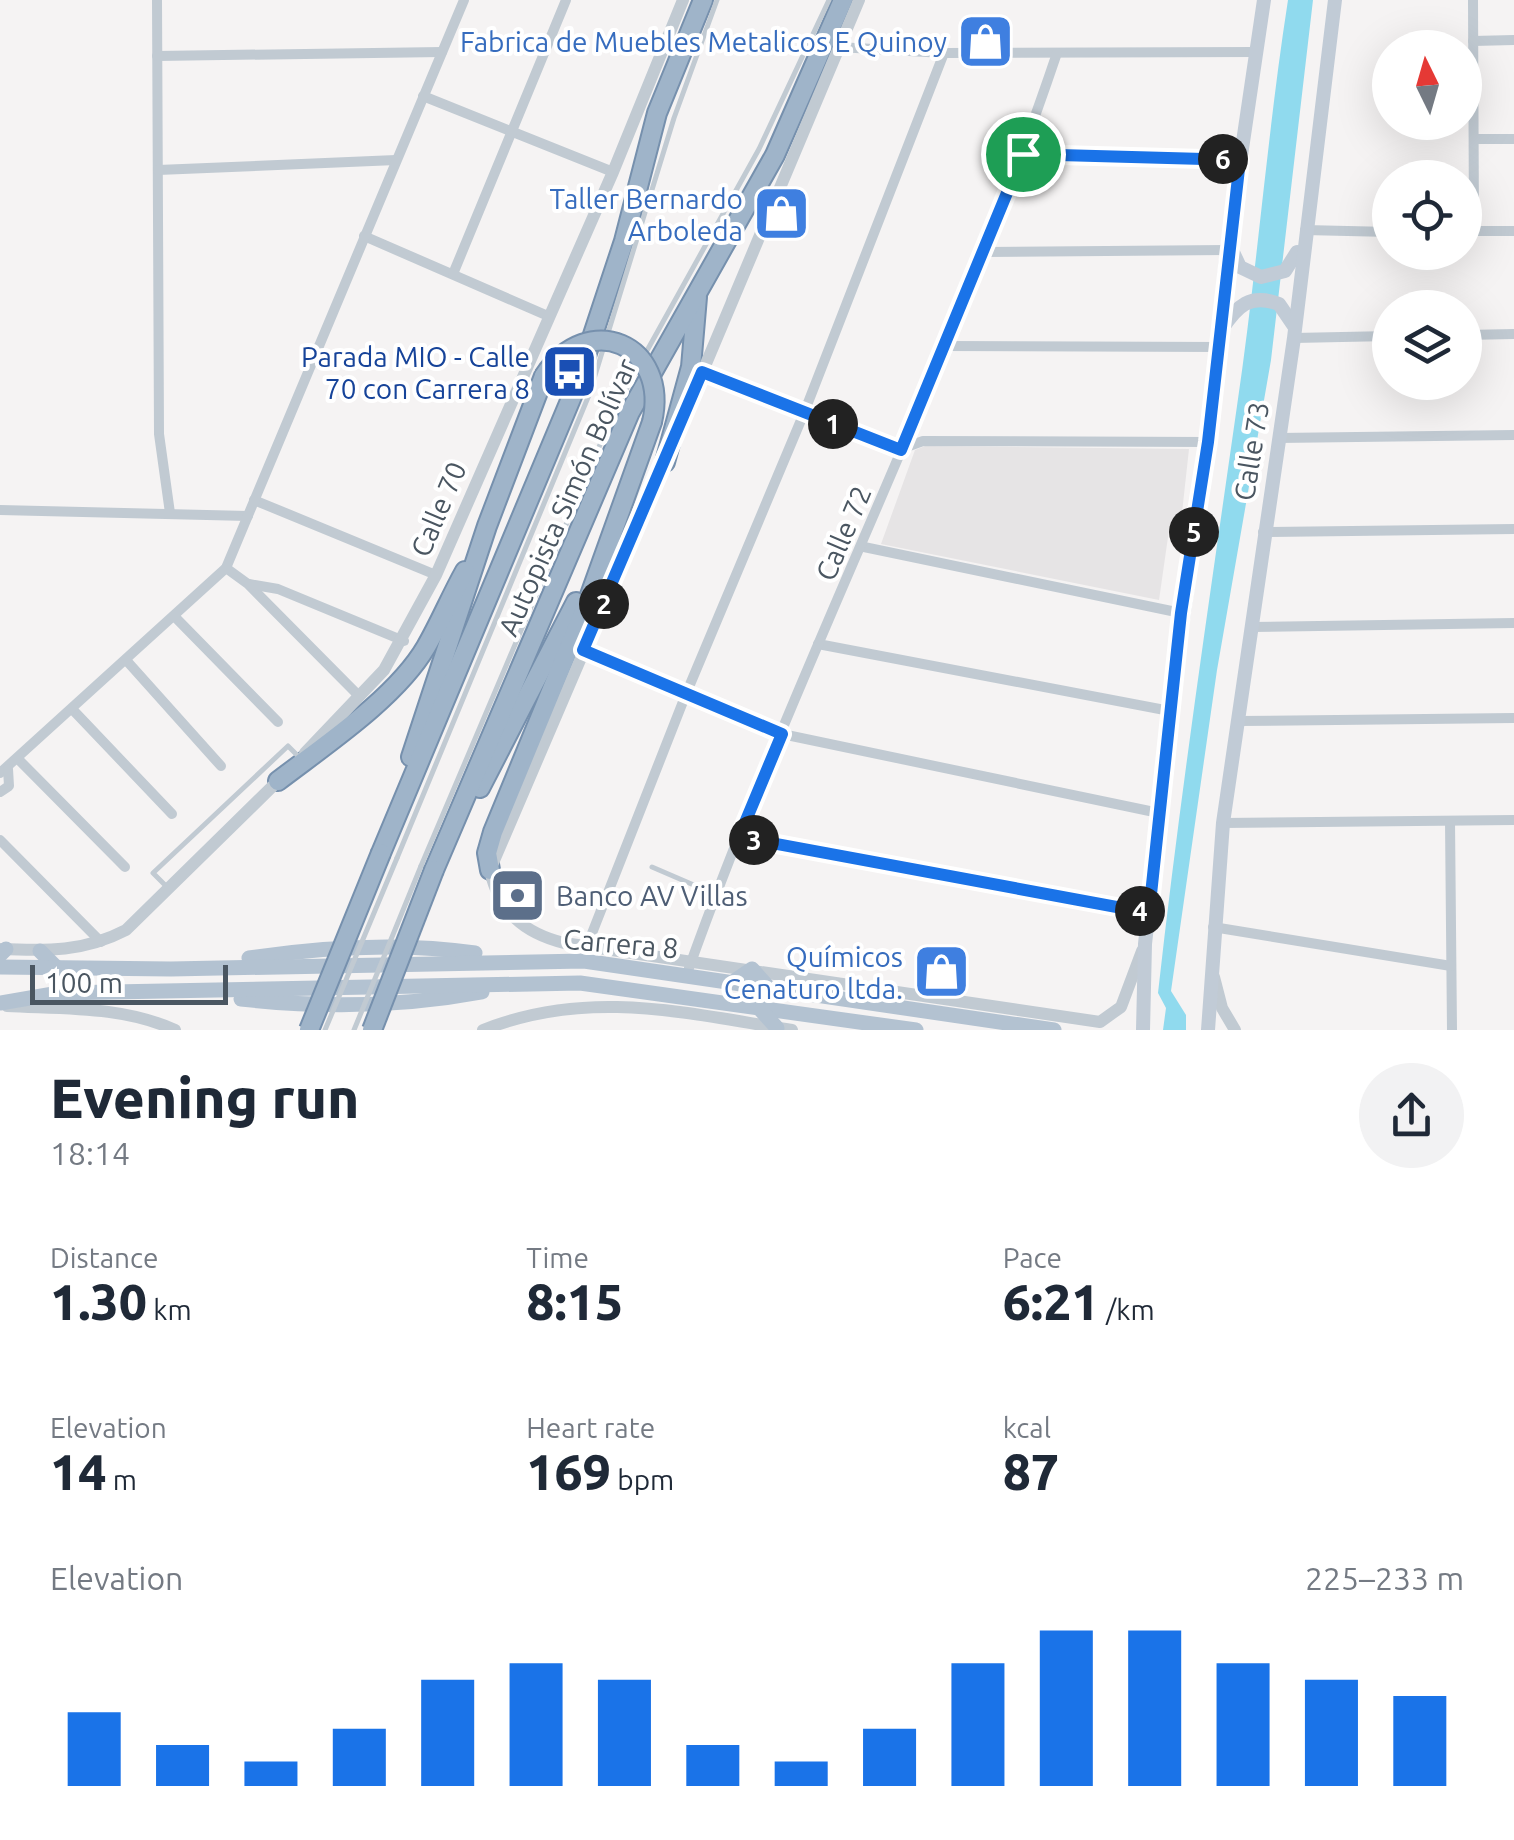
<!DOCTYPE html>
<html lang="en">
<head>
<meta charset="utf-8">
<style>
  :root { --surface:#fff; --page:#f2f2f3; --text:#1f2937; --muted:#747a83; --accent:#1a73e8 }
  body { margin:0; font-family:Ubuntu,sans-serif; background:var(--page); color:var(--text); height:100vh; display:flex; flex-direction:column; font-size:38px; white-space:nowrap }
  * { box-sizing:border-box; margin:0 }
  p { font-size:32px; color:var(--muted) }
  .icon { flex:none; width:55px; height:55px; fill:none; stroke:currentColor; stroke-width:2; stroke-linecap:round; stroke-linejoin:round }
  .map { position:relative; height:1030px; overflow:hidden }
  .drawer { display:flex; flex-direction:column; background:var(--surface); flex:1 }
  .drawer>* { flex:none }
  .needle { width:65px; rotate:355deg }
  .fabs { position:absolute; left:1372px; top:30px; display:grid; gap:20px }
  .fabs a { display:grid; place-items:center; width:110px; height:110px; border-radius:50%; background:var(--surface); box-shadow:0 10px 40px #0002; font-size:50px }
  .scale { position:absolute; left:30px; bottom:25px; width:198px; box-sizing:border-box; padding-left:10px; border:5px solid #4a5661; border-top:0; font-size:28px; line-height:35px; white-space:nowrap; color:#4a5661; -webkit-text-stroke:8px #fff; paint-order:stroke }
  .pin { position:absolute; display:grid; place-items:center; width:85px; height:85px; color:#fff; margin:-42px; border:5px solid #fff; border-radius:50%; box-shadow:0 2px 10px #0007 }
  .km { position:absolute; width:50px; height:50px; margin:-25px; border-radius:50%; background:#222; color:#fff; font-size:28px; line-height:50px; text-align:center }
  .round { display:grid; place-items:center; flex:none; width:105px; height:105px; border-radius:52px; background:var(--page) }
  .headline { display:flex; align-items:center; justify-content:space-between; height:170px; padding:0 50px }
  h1 { font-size:55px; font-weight:800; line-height:75px }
  .metrics { display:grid; grid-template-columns:repeat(3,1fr); gap:15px; height:170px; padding:10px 50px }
  .metrics div { display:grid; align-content:center }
  .metrics b { font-size:50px; font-weight:800 }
  .metrics small { font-size:28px; font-weight:400 }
  .metrics p { font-size:28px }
  .chart { height:280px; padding:20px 50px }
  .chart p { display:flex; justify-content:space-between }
  .chart svg { width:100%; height:180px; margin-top:10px; stroke:var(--accent); stroke-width:6 }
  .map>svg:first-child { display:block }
  .education { fill:#e6e4e5 }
  .water { fill:#90daee }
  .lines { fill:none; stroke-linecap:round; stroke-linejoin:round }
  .trunk-casing { stroke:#7690ad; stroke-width:22 }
  .service { stroke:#c1cad2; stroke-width:5 }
  .minor { stroke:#c1cad2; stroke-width:10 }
  .tertiary { stroke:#c1cad2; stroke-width:12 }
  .secondary { stroke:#c1cbd6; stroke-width:14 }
  .primary { stroke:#b3c2d1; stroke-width:15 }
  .trunk { stroke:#9fb4c9; stroke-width:18 }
  .trunk-bridge-casing { stroke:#7690ad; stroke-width:22; stroke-linecap:butt }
  .service-bridge { stroke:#c1cad2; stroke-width:5 }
  .trunk-bridge { stroke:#9fb4c9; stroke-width:18 }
  .route-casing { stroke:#fff; stroke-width:20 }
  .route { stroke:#1a73e8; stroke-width:12 }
  .labels { text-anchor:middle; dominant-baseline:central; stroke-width:8; stroke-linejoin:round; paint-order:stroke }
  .shop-label { font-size:28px; fill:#366cbe; stroke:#fff; text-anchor:end }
  .transit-label { font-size:28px; fill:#164399; stroke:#fff; text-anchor:end }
  .street-label { font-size:28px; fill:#4a5661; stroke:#fff }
  .service-label { font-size:28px; fill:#4e5e75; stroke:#fff; text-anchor:start }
</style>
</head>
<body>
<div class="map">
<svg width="1514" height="1030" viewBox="0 0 1514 1030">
  <rect width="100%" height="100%" fill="#f5f3f3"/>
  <!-- education -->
  <path class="education" d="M 925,446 L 1189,449 L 1180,531 L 1169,530 L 1159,600 L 881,544 L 915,450 Z"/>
  <!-- water -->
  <path class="water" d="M 1288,0 L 1313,0 L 1271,360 L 1217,670 L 1171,991 L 1186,1015 L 1186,1030 L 1163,1030 L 1166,1008 L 1158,993 C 1180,796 1209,602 1237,406 C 1257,271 1267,135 1288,0 Z"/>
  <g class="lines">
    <defs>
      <g id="trunk">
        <path d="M 665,462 L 691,367 L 697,297"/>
        <path d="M 411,757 L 487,526 L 544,376"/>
        <path d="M 278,781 C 325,745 396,698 426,647 C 440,623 451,596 465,571"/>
        <path d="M 480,788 L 576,602"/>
        <path d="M 381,853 L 575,389 L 624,241 L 657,113 L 703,0"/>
        <path d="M 434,870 L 630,412 L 775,155 L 843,0"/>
        <path d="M 490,870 L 487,853 L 493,832 L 585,609 L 652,422"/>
      </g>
    </defs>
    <!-- trunk casing -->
    <use href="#trunk" class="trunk-casing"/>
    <!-- service -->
    <g class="service">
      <path d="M 644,356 L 759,149 L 829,0"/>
      <path d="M 397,858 L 589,395 L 674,118 L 717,0"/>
      <path d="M 421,866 L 616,407 L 639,366"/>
      <path d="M 652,867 L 717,895"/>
      <path d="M 166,886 L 153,873 L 288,746 L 300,758"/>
    </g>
    <!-- minor -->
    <g class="minor">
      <path d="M 157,0 L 159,434 L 170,513"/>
      <path d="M 1473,0 L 1474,231"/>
      <path d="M 1473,41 L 1514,40"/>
      <path d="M 838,47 L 944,53 L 1256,52"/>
      <path d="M 157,56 L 442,52"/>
      <path d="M 423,96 L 613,172"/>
      <path d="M 1474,139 L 1514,139"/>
      <path d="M 1023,154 L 1240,160"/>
      <path d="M 158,170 L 396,160"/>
      <path d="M 1305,230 L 1390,232"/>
      <path d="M 1465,231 L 1514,231"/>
      <path d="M 364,236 L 548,316"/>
      <path d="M 985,252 L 1227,250"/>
      <path d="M 453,274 L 566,0"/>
      <path d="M 1465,335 L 1514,334"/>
      <path d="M 1294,338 L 1390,336"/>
      <path d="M 945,346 L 1220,347"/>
      <path d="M 702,372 L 901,449 L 923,441 L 1208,442"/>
      <path d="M 1278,438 L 1514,435"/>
      <path d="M 254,500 L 436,575"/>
      <path d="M 0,510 L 248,516"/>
      <path d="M 1263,532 L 1514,529"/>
      <path d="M 864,547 L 1181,613"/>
      <path d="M 226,568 L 248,584 L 359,696"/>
      <path d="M 249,584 L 278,589 L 404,641"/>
      <path d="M 175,617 L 278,722"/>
      <path d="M 1251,627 L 1514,623"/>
      <path d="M 818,644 L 1170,711"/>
      <path d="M 583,650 L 782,734 L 1159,813"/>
      <path d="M 126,660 L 221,766"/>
      <path d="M 73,710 L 172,814"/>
      <path d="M 1238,721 L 1514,718"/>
      <path d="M 19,760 L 125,867"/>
      <path d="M 0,773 L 226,568 L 464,0"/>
      <path d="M 0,792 L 9,786 L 8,769"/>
      <path d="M 1450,821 L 1452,1030"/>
      <path d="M 1223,823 L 1514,820"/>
      <path d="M 739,837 L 1149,913"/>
      <path d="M 0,840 L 101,942"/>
      <path d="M 1213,927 L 1451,966"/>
      <path d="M 587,946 L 686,694 L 804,413 L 944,53"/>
      <path d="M 689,968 C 800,658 952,365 1057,53"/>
    </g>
    <!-- tertiary -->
    <g class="tertiary">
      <path d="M 684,416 L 859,0"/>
      <path d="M 667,457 L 490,870 C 499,912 524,933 564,943 L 1100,1022 L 1121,1007 L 1142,951"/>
      <path d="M 305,753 L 384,670 L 436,575 L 613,172 L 683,0"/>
      <path d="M 0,949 C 47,951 84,952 126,930 L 281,778"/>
      <path d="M 1214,977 L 1222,1008 L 1235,1030"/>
      <path d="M 7,1006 C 63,1009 123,1006 175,1030"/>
      <path d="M 483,1030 C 589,988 684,1013 792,1030"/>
    </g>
    <!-- secondary -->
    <g class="secondary">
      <path d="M 1231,248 L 1240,267 L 1261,277 L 1285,271 L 1297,252"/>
      <path d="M 1222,329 C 1237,306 1250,293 1279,304 L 1294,326"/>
      <path d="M 1143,1030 L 1145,944 L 1170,711 L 1208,442 L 1227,250 L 1264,0"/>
      <path d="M 1208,1030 L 1223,823 L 1294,338 L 1335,0"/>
    </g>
    <!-- primary -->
    <g class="primary">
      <path d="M 40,951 L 58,969"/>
      <path d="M 0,955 L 6,949"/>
      <path d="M 249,958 C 323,947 400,942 475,953"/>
      <path d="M 0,967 L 171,969 L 584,961 L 1054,1030"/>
      <path d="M 733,982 L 752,969 L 768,987"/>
      <path d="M 241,999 C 322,1008 402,1007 482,992"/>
      <path d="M 0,1003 L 59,993 L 580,983 L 916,1030"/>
      <path d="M 758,1007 L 777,1028"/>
    </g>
    <!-- trunk -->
    <use href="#trunk" class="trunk"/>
    <defs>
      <g id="trunk-bridge">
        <path d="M 544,376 C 588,309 670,344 652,422"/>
        <path d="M 309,1030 L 381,853"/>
        <path d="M 372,1030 L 434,870"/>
      </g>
    </defs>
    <!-- trunk-bridge casing -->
    <use href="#trunk-bridge" class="trunk-bridge-casing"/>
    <!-- service-bridge -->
    <g class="service-bridge">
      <path d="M 325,1030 L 397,858"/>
      <path d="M 354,1030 L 421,866"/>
    </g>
    <!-- trunk-bridge -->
    <use href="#trunk-bridge" class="trunk-bridge"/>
  </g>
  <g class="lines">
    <defs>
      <path id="route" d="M 1023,154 L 1240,160 L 1208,442 L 1181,613 L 1149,913 L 739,837 L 782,734 L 583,650 L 702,372 L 901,450 Z"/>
    </defs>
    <!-- route casing -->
    <use href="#route" class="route-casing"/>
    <!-- route -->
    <use href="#route" class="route"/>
  </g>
  <!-- icons -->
  <defs>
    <symbol id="shop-square" viewBox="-11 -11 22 22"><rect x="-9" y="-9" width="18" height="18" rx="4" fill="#3f7fe0" stroke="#fff"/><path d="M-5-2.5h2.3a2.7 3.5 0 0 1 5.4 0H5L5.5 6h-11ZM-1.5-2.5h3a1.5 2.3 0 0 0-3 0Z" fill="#fff"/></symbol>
    <symbol id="bus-square" viewBox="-11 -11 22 22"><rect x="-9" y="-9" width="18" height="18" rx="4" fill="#1a4fb4" stroke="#fff"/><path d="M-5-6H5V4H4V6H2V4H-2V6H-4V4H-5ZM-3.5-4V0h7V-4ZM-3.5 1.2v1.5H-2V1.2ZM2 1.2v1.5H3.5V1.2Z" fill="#fff"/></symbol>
    <symbol id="bank-square" viewBox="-11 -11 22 22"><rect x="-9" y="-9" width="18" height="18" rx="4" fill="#5c6f8a" stroke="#fff"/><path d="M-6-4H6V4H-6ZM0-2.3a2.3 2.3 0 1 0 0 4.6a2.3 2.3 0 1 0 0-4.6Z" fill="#fff"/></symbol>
  </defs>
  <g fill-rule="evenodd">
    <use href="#shop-square" x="954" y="10" width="63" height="63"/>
    <use href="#shop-square" x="750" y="182" width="63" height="63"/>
    <use href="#bus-square" x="538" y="340" width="63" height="63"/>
    <use href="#bank-square" x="486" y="864" width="63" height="63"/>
    <use href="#shop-square" x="910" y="940" width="63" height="63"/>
  </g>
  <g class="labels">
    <!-- shop labels -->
    <g class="shop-label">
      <text x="947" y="41">Fabrica de Muebles Metalicos E Quinoy</text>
      <text x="743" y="198">Taller Bernardo<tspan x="743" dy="32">Arboleda</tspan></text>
      <text x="903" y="956">Químicos<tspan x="903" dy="32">Cenaturo ltda.</tspan></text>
    </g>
    <!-- transit labels -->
    <g class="transit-label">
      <text x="530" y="356">Parada MIO - Calle<tspan x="530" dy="32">70 con Carrera 8</tspan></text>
    </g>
    <!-- street labels -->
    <g class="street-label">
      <text transform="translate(1251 451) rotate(-81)">Calle 73</text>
      <text transform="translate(567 497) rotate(-66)">Autopista Simón Bolívar</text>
      <text transform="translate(438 509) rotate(-67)">Calle 70</text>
      <text transform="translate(843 533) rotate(-67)">Calle 72</text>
      <text transform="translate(621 943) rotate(5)">Carrera 8</text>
    </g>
    <!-- service labels -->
    <g class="service-label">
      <text x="556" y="895">Banco AV Villas</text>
    </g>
  </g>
</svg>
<div class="fabs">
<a><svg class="needle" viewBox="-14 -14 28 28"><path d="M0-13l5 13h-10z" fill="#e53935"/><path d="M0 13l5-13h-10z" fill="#747a83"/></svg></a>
<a><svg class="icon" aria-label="locate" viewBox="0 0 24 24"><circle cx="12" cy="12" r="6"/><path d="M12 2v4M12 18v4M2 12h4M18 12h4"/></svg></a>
<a><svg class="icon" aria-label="layers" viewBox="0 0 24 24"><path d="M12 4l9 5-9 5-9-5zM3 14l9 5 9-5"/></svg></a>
</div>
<div class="scale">100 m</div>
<div class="pin" style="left:1023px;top:154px;background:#1e9e55"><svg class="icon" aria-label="arrive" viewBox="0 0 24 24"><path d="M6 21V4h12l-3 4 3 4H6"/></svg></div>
<b class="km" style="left:833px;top:424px">1</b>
<b class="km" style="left:604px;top:604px">2</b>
<b class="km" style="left:754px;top:840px">3</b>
<b class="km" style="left:1140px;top:911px">4</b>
<b class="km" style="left:1194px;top:532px">5</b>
<b class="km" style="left:1223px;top:159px">6</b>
</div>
<section class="drawer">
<div class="headline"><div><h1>Evening run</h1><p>18:14</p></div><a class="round"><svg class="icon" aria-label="share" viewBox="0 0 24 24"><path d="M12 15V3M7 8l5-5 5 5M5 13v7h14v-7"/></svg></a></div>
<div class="metrics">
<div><p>Distance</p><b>1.30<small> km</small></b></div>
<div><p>Time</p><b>8:15</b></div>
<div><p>Pace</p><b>6:21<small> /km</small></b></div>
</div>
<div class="metrics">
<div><p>Elevation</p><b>14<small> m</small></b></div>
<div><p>Heart rate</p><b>169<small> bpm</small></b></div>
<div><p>kcal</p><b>87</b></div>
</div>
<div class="chart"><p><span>Elevation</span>225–233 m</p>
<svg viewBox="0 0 160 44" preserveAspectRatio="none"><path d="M5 44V26M15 44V34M25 44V38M35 44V30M45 44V18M55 44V14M65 44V18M75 44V34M85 44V38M95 44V30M105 44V14M115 44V6M125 44V6M135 44V14M145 44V18M155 44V22"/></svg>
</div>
</section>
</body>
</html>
